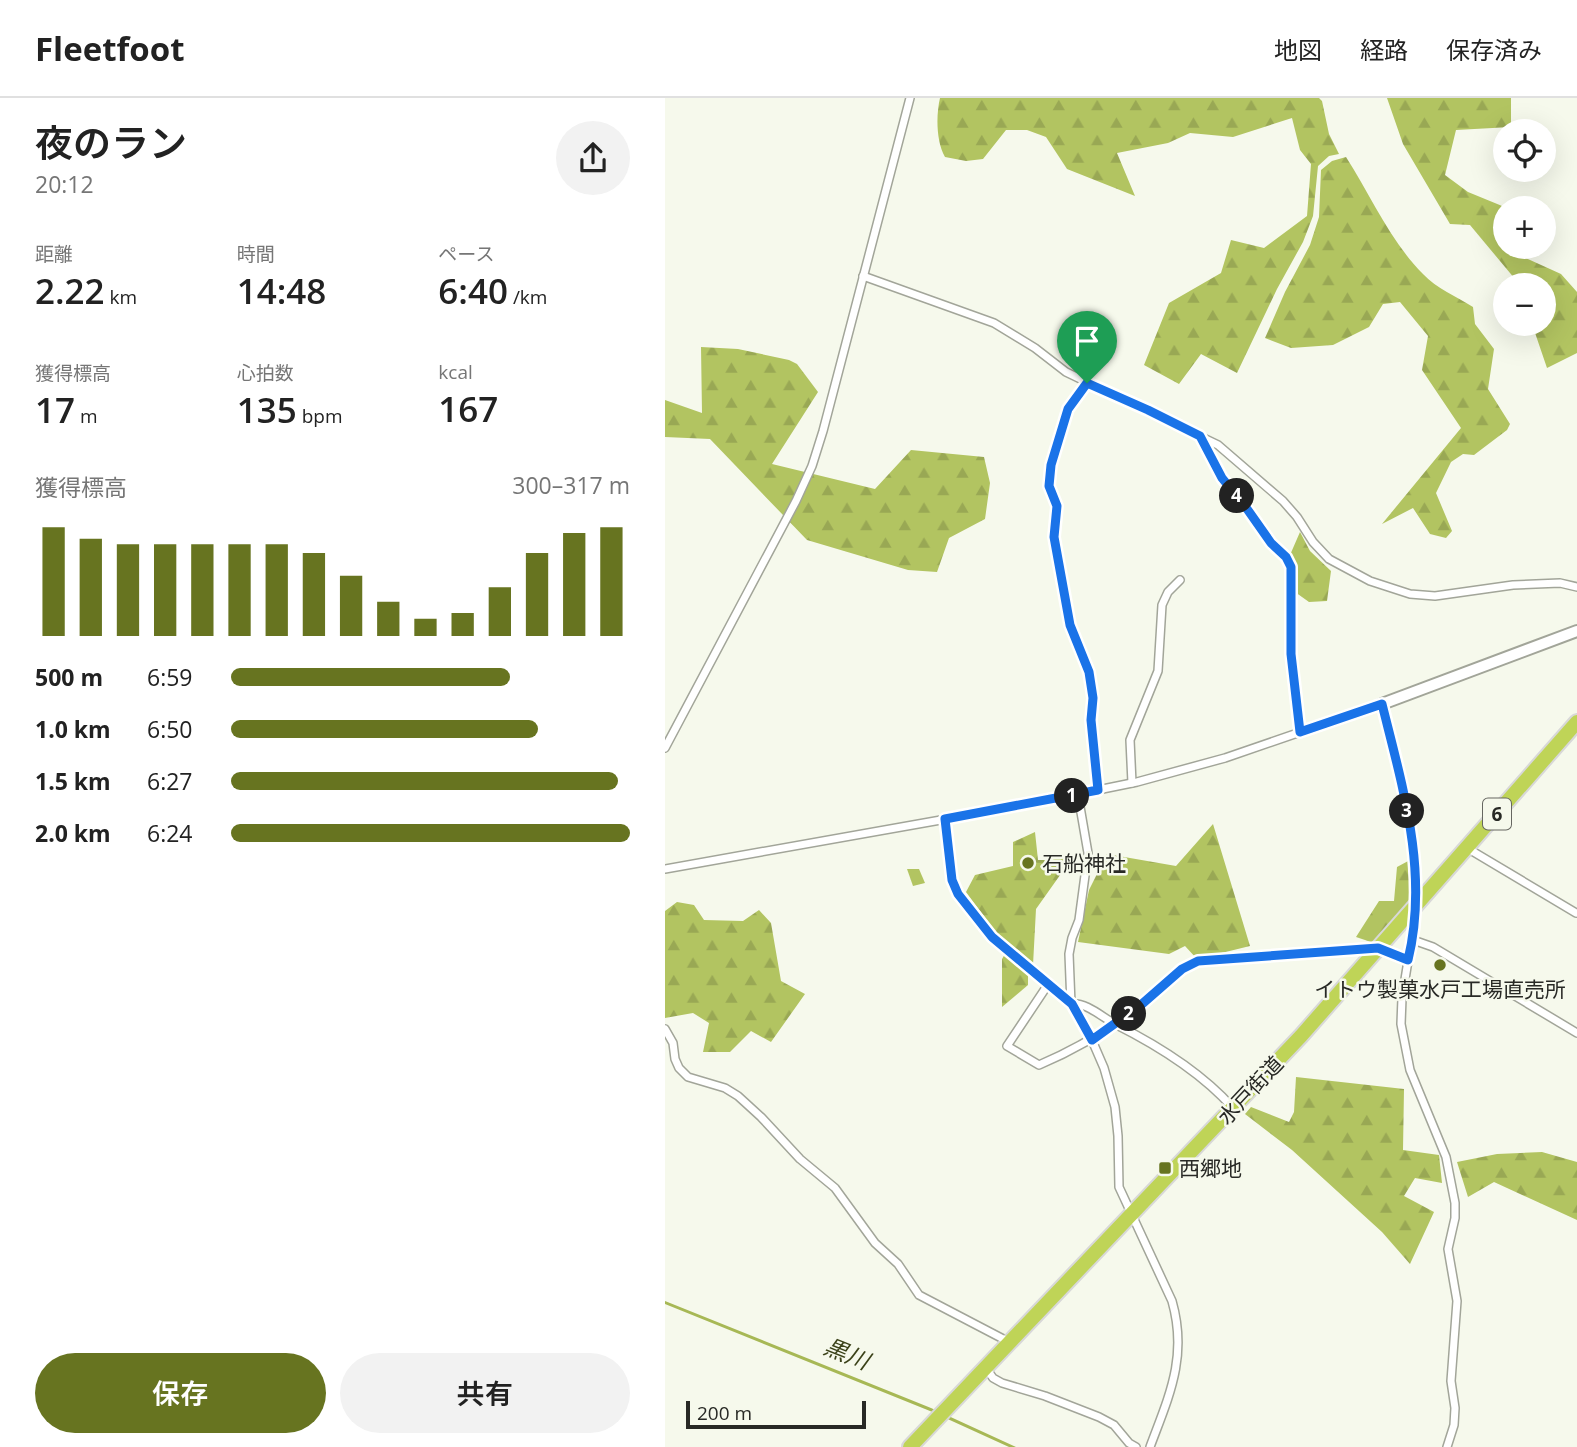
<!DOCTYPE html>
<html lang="ja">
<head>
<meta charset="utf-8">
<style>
  :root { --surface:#fff; --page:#f2f2f2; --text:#222; --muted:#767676; --line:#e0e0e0; --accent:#677420 }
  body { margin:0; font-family:"Open Sans","Noto Sans JP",sans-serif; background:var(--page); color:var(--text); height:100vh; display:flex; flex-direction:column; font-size:26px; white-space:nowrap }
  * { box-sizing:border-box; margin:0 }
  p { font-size:23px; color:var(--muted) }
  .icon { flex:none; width:38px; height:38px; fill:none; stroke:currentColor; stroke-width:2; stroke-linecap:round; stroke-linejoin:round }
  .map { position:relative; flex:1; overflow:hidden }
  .side { display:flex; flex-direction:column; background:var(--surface); width:665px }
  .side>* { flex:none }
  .fabs { position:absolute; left:828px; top:21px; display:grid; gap:14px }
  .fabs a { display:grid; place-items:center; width:63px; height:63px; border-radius:50%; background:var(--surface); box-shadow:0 7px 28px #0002; font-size:35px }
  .scale { position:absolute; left:21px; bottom:18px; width:180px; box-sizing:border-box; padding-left:7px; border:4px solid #282925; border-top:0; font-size:19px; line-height:24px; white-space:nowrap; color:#282925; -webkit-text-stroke:5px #f6f9ec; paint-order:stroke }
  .pin { position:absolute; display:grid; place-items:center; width:60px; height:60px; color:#fff; margin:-72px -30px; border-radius:50% 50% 50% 0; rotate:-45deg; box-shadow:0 0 7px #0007 }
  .pin .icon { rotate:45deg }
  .km { position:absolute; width:35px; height:35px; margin:-18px; border-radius:50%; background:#222; color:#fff; font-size:19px; line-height:35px; text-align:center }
  .round { display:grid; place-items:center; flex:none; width:74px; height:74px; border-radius:37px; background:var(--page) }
  .headline { display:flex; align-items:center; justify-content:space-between; height:119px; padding:0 35px }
  h1 { font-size:38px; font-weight:600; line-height:52px }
  .metrics { display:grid; grid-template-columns:repeat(3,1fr); gap:10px; height:119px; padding:7px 35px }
  .metrics div { display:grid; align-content:center }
  .metrics b { font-size:35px; font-weight:600 }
  .metrics small { font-size:19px; font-weight:400 }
  .metrics p { font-size:19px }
  .chart { height:196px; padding:14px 35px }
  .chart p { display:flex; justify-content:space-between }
  .chart svg { width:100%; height:126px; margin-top:7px; stroke:var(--accent); stroke-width:6 }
  .action { display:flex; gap:14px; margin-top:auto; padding:14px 35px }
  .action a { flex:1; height:80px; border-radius:42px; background:var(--accent); color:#fff; font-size:28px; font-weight:600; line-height:80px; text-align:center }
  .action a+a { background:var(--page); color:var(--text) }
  ul { padding:0 35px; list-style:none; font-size:23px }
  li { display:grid; grid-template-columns:112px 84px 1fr; align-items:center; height:52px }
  li i { height:18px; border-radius:9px; background:var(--accent) }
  header { display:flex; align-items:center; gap:42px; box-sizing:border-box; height:98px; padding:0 35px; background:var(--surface); border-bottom:2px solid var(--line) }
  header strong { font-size:33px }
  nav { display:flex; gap:38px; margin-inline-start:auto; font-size:24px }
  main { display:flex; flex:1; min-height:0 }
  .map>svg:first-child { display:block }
  .forest { fill:url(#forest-firs) }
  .water { fill:#a7b855 }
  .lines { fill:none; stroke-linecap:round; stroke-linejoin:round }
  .street-casing { stroke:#a2a599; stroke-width:10 }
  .secondary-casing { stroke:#a2a599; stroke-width:14 }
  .highway-casing { stroke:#d8d8d8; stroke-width:18 }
  .street { stroke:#fff; stroke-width:7 }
  .secondary { stroke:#fff; stroke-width:10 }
  .highway { stroke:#bfd457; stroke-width:14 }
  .route-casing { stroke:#fff; stroke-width:14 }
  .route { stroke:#1a73e8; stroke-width:9 }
  .poi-dot { fill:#677420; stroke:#f6f9ec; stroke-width:2.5 }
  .labels { text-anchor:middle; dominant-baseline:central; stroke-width:5; stroke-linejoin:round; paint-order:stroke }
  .shield { fill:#f6f9ec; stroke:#666761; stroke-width:2 }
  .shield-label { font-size:19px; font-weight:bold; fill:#282925 }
  .poi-label { font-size:21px; fill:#282925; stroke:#f6f9ec; text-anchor:start }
  .street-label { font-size:21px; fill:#282925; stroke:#f6f9ec }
  .water-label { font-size:23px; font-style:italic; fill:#3b4219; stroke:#f6f9ec }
</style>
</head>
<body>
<header>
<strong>Fleetfoot</strong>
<nav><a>地図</a><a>経路</a><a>保存済み</a></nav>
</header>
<main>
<section class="side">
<div class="headline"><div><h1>夜のラン</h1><p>20:12</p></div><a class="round"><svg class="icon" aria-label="share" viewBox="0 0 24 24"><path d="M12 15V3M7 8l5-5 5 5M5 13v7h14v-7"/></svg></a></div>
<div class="metrics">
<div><p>距離</p><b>2.22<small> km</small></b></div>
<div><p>時間</p><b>14:48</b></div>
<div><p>ペース</p><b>6:40<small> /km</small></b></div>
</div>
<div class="metrics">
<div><p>獲得標高</p><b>17<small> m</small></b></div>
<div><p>心拍数</p><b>135<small> bpm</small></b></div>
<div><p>kcal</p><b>167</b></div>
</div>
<div class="chart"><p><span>獲得標高</span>300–317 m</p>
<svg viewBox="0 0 160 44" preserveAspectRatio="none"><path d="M5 44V6M15 44V10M25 44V12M35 44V12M45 44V12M55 44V12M65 44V12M75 44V15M85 44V23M95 44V32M105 44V38M115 44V36M125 44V27M135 44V15M145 44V8M155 44V6"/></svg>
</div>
<ul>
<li><b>500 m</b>6:59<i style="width:70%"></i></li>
<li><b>1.0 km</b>6:50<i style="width:77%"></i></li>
<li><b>1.5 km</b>6:27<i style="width:97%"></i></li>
<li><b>2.0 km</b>6:24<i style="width:100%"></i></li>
</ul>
<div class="action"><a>保存</a><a>共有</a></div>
</section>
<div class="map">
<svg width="912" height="1349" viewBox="0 0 912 1349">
  <defs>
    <pattern id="forest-firs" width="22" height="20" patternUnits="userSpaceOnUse" patternTransform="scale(1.75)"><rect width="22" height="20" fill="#b2c461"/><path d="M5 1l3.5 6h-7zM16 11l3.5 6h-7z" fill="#99a854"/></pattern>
  </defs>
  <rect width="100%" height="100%" fill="#f6f9ec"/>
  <!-- forest -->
  <g class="forest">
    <path d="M 275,0 L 654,0 L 657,3 L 664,36 L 674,56 L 664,58 L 653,68 L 648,118 L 638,144 L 612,191 L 572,275 L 536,256 L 514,286 L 479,267 L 504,205 L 556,175 L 566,142 L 599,150 L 642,118 L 646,66 L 635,52 L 627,20 L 568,39 L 525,35 L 503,45 L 452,55 L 470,98 L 402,71 L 381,39 L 362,32 L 341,32 L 318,61 L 301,63 L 280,59 C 271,43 271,17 275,0 Z"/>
    <path d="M 722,0 L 846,0 L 846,29 L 791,32 L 780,77 L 803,94 L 842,110 L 840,149 L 859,149 L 856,158 L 896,176 L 912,194 L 912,255 L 882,270 L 867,226 L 878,226 L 878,187 L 855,187 L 805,127 L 785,126 L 738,46 Z"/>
    <path d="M 681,59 C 706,98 725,143 758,176 C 771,190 792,199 808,209 L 810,226 L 829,251 L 823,291 L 845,326 L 842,332 L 809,357 L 798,356 L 786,364 L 771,395 L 787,433 L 781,440 L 765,436 L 748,410 L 717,426 L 796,330 L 757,272 L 763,238 L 735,204 L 718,206 L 704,229 L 668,247 L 626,250 L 600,240 L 620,194 L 645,147 L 654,119 L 656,72 L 667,63 Z"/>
    <path d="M 36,249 L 73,251 L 124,262 L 132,266 L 153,294 L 107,366 L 210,391 L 246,352 L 319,359 L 325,385 L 320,421 L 284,440 L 272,474 L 243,472 L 142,442 L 45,341 L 0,339 L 0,302 L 37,315 Z"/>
    <path d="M 635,434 L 645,453 L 666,473 L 662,503 L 644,504 L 630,494 L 625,457 Z"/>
    <path d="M 548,726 L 585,848 L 532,861 L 520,848 L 504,856 L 413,844 L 424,792 L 442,756 L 511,768 Z"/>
    <path d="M 370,734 L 373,762 L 386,762 L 410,756 L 371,811 L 368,867 L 337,843 L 301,794 L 310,777 L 348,768 L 348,744 Z"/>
    <path d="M 745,762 L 747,802 L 712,846 L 691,839 L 714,803 L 729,803 L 732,769 Z"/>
    <path d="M 242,771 L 254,771 L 260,785 L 248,788 Z"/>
    <path d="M 12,804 L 29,807 L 39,822 L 78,823 L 94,812 L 106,825 L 116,883 L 140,896 L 106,944 L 86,933 L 65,954 L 38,954 L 44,925 L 28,915 L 0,920 L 0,813 Z"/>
    <path d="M 340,856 L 363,874 L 363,887 L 337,909 L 337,861 Z"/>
    <path d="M 631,979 L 739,991 L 738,1052 L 774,1057 L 777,1085 L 750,1080 L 739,1098 L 769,1114 L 745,1166 L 717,1134 L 627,1052 L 580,1016 L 586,1009 L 624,1024 L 629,1014 Z"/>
    <path d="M 877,1054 L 912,1064 L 912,1122 L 829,1084 L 803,1099 L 792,1064 L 832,1056 Z"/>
  </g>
  <!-- water -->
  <path class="water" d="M 0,1203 L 266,1310 L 351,1349 L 344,1349 L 265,1313 L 0,1206 Z"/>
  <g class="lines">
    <defs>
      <g id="street">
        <path d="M 198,178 L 329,225 L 370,250 L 401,274 L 553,347 L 618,403 L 632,419 L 648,444 L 664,461 L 705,483 L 745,496 L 770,498 L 848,487 L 895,485 L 912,489"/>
        <path d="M 422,285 L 403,311 L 386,367 L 384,388 L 392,408 L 389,439 L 405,527 L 424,574 L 428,600 L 426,622 L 433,692"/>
        <path d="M 535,338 L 557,380 L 606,445 L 621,459 L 626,469 L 626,556 L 635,634"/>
        <path d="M 0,650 L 131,403 L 147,368 L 158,333 L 245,0"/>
        <path d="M 467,685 L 465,642 L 493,573 L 497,507 L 503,494 L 515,482"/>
        <path d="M 413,697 L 423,755 L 414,822 L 407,840 L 404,856 L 406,906 C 421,904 437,919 450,926 C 492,947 536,974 568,1010"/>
        <path d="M 280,721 L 287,782 L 293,796 L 327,839 L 406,906 L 420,926 L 439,970 L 450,1009 L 453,1038 L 454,1089 L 507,1203 C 523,1259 504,1298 485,1349"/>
        <path d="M 802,750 L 911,815"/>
        <path d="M 0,771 L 349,709 L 472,684 L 560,660 L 717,606 L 737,685 L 750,768 L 750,819 L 737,900 L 736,926 L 745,972 L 781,1059 L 790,1105 L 790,1120 L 783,1151 L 792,1203 L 786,1283 L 790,1310 L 789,1327 L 782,1349"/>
        <path d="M 748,842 L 768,849 L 912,935"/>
        <path d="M 382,888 L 342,948 L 374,967 C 412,951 445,931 477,906 C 495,892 512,871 533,864 L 714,850 L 743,862"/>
        <path d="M 0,931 L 8,945 L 10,961 L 14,970 L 23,979 L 60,990 L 73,998 L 96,1019 L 135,1061 L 170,1090 L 210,1145 L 233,1166 L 254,1197 L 344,1244"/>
        <path d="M 321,1270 L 328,1280 L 337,1285 L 380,1298 L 434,1319 L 449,1327 L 464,1345 L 471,1349"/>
      </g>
      <path id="secondary" d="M 717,606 L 912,533"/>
      <path id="highway" d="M 245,1349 L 636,938 L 912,624"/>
    </defs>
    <!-- street casing -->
    <use href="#street" class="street-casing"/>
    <!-- secondary casing -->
    <use href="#secondary" class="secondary-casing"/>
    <!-- highway casing -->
    <use href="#highway" class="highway-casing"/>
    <!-- street -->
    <use href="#street" class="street"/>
    <!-- secondary -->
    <use href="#secondary" class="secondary"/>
    <!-- highway -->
    <use href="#highway" class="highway"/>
  </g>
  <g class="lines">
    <defs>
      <path id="route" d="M 422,285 L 483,312 L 535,338 L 557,380 L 580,408 L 606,445 L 621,459 L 626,469 L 626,556 L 635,634 L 717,606 C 738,690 764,776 743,862 L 713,850 L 533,863 L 517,871 L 477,906 L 427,942 L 407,906 L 327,839 L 293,796 L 287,782 L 280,721 L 433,692 L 426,622 L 428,600 L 424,574 L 405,527 L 389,439 L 392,408 L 384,388 L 386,367 L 403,311 Z"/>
    </defs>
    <!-- route casing -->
    <use href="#route" class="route-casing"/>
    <!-- route -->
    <use href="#route" class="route"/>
  </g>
  <!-- markers -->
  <g class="poi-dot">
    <circle cx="363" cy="765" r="7"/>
    <circle cx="775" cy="867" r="7"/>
    <rect x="493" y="1063" width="14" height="14" rx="3.5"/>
  </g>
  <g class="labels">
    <!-- shield labels -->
    <rect class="shield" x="818" y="700.5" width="28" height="31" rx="5"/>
    <g class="shield-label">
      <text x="832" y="716">6</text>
    </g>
    <!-- poi labels -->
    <g class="poi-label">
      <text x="377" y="765">石船神社</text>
      <text x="775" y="891" text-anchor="middle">イトウ製菓水戸工場直売所</text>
      <text x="514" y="1070">西郷地</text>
    </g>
    <!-- street labels -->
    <g class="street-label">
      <text transform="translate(585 992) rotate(-47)">水戸街道</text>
    </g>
    <!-- water labels -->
    <g class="water-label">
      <text transform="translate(182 1255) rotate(22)">黒川</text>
    </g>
  </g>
</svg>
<div class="fabs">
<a><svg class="icon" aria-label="locate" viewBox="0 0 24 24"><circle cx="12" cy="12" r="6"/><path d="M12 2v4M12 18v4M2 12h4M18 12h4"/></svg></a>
<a>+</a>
<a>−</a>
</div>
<div class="scale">200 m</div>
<div class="pin" style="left:422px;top:285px;background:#1e9e55"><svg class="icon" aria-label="arrive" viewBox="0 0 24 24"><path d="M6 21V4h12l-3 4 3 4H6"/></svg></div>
<b class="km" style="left:407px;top:698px">1</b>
<b class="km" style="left:464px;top:916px">2</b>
<b class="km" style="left:742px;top:713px">3</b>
<b class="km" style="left:572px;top:398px">4</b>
</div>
</main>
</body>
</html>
